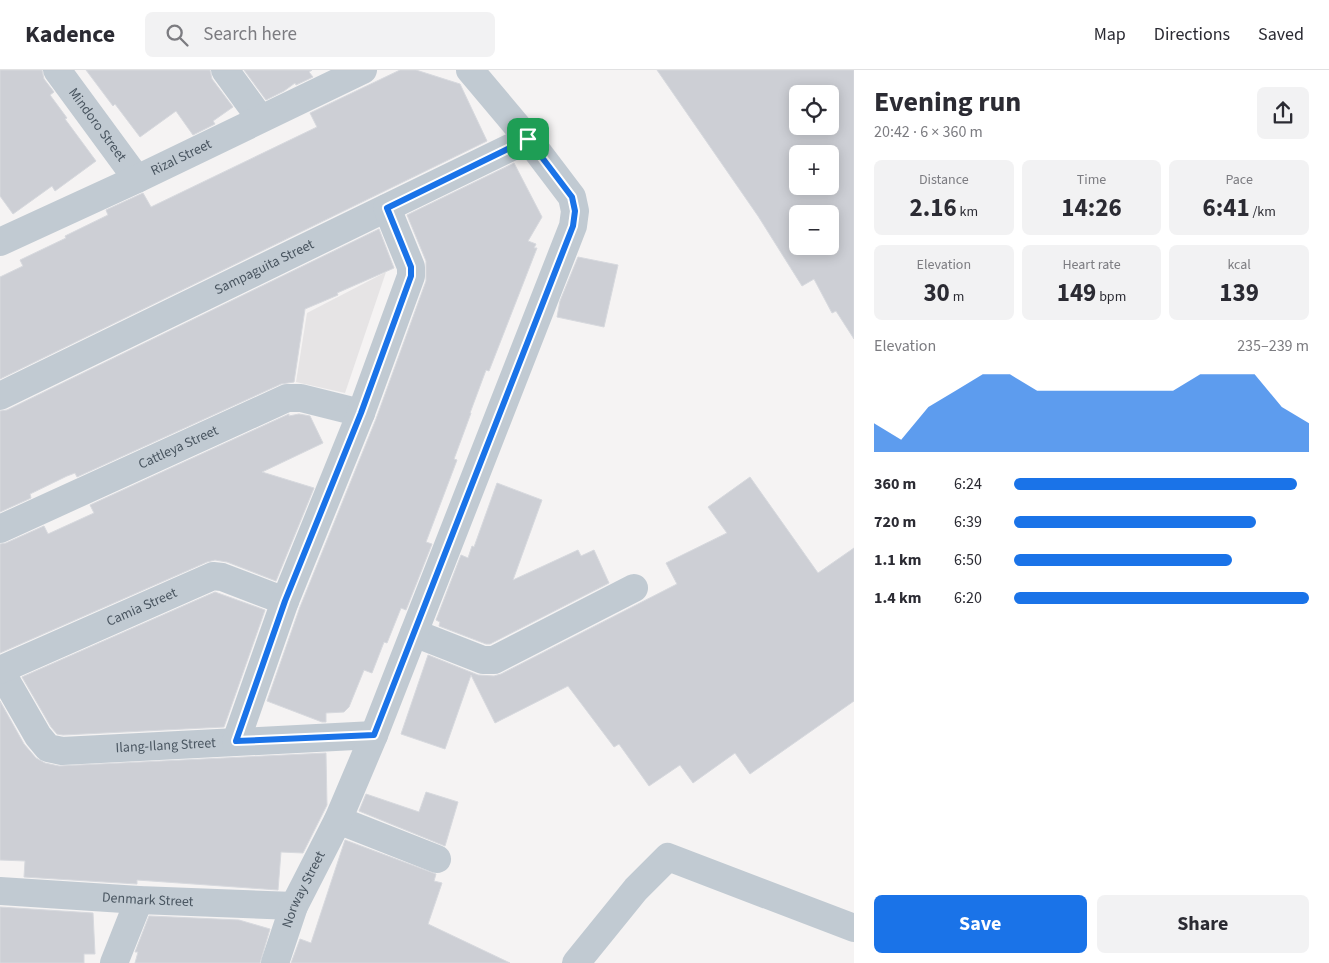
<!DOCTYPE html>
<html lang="en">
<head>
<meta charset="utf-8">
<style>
  :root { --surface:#fff; --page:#f2f2f3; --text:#2b2b33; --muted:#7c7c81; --line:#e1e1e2; --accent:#1a73e8 }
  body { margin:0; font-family:"Source Sans 3",sans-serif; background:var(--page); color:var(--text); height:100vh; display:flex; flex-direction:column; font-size:19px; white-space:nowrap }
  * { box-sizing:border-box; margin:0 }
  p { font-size:16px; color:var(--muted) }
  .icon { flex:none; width:28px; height:28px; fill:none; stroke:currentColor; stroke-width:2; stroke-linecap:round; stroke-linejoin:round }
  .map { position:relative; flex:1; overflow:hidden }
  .details { display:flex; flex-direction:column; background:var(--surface); width:475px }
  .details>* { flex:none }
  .tools { position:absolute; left:789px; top:15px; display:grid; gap:10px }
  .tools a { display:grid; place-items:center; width:50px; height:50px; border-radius:8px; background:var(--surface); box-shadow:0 2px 12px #0003; font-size:25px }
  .pin { position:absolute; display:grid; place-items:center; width:42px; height:42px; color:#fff; margin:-21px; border-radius:10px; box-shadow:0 2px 8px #0006 }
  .round { display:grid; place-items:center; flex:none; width:52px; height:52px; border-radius:8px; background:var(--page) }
  .headline { display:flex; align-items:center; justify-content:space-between; height:85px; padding:0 20px }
  h1 { font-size:28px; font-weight:700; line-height:38px }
  .figures { display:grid; grid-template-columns:repeat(3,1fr); gap:8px; height:85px; padding:5px 20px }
  .figures div { display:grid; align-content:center; border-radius:8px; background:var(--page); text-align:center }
  .figures b { font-size:25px; font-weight:700 }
  .figures small { font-size:14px; font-weight:400 }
  .figures p { font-size:14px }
  .chart { height:140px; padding:10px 20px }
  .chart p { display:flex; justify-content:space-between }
  .chart svg { width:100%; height:90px; margin-top:5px; fill:var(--accent); opacity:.7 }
  .primary-button { display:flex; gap:10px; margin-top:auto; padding:10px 20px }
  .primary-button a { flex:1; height:58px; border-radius:8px; background:var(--accent); color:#fff; font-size:20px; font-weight:700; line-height:58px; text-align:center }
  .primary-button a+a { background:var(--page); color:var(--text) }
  ul { padding:0 20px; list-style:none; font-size:16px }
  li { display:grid; grid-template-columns:80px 60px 1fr; align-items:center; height:38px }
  li i { height:12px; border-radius:6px; background:var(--accent) }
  header { display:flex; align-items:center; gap:30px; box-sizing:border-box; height:70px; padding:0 25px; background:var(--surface); border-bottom:1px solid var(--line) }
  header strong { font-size:24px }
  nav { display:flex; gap:28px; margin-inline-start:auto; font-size:18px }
  .search { width:350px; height:45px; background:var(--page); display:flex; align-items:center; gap:12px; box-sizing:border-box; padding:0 18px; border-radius:8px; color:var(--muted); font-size:19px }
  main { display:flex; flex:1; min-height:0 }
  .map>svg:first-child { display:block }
  .education { fill:#e6e4e5 }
  .building { fill:#cdcfd5; stroke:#d7d9de; fill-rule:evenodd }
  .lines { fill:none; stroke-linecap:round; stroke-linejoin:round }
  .minor { stroke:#c1cad2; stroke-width:28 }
  .route-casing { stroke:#fff; stroke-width:10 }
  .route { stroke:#1a73e8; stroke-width:6 }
  .labels { text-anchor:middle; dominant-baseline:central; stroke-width:4; stroke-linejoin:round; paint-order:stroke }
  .street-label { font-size:14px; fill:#4a5661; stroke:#fff }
</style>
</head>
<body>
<header>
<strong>Kadence</strong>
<div class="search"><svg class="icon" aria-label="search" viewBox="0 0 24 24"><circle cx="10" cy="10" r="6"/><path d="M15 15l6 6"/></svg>Search here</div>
<nav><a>Map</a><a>Directions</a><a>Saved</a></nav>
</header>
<main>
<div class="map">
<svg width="854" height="893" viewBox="0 0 854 893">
  <rect width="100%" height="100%" fill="#f5f3f3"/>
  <!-- education -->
  <path class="education" d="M 386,202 L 345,323 L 296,312 L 307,243 Z"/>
  <!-- building -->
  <g class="building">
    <path d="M 0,0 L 42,0 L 44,9 L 54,22 L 50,25 L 67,48 L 65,49 L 96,91 L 55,121 L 52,116 L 13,144 L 0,126 Z"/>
    <path d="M 86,0 L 210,0 L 212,9 L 233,37 L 213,51 L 215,54 L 193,65 L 176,41 L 140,67 L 115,34 L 113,36 Z"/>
    <path d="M 244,0 L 312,0 L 309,2 L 313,7 L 296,15 L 295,13 L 284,21 L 266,30 Z"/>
    <path d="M 400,0 L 416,0 L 460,14 L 487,71 L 0,309 L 0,207 L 23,196 L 20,190 L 66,168 L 65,166 L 108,145 L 106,140 L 143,123 L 151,137 L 317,57 L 310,43 Z"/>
    <path d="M 657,0 L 854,0 L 854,269 L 836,241 L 832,243 L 814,209 L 802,216 L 758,146 ZM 798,24 L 830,24 L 830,56 L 798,56 ZM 798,84 L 830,84 L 830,116 L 798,116 ZM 798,144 L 830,144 L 830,176 L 798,176 Z"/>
    <path d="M 514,93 L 542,147 L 528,171 L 536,174 L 534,178 L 537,178 L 489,301 L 486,300 L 470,343 L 471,343 L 454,389 L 457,390 L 426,472 L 432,474 L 406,540 L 401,538 L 387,573 L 384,572 L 372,603 L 364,600 L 349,637 L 344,642 L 326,643 L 326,652 L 322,652 L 267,631 L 300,537 L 376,349 L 426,211 L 426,191 L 407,145 Z"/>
    <path d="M 379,159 L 394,198 L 337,223 L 338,225 L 305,239 L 294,312 L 281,314 L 77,407 L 75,403 L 67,406 L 30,424 L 31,428 L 0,442 L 0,341 L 7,340 Z"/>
    <path d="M 578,187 L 618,195 L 604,257 L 557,247 L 560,231 Z"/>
    <path d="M 289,344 L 289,346 L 299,344 L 310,346 L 323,373 L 262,402 L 314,418 L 276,511 L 227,492 L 215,490 L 207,492 L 0,583 L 0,474 L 6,473 L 44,456 L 48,464 L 94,443 L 90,435 Z"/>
    <path d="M 750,407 L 818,503 L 854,478 L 854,631 L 750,704 L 735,683 L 693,713 L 680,695 L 649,716 L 619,674 L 614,677 L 568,616 L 495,653 L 471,605 L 445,679 L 401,664 L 428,585 L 478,605 L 494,606 L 501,604 L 677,514 L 666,493 L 727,463 L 708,437 Z"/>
    <path d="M 497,413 L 542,430 L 513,510 L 578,480 L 581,486 L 594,480 L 609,513 L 490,574 L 486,574 L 439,556 L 440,552 L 436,550 L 461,485 L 468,488 L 472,476 L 474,477 Z"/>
    <path d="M 215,522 L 265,540 L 224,657 L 63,665 L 57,664 L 51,657 L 22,607 Z"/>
    <path d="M 0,631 L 24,674 L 36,688 L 45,693 L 59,696 L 326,683 L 327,735 L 303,783 L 281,782 L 278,820 L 137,810 L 137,814 L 24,807 L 25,791 L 0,790 Z"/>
    <path d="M 426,722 L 458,732 L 445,776 L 359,741 L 366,724 L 419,742 Z"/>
    <path d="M 345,770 L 436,804 L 434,811 L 442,813 L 428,854 L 510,893 L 291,893 L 300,869 L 311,873 Z"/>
    <path d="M 0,837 L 93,843 L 95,884 L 84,884 L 84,893 L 0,893 Z"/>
    <path d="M 149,846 L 239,850 L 270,859 L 260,893 L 135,893 L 138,882 L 135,882 Z"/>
  </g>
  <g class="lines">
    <!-- minor -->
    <g class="minor">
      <path id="s1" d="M 57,0 L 137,109"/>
      <path d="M 225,0 L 260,48"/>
      <path id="s2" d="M 0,172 L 137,109 L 363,0"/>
      <path id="s3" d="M 0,326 L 528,69"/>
      <path id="s4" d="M 0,459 L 287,328 L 301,328 L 361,343"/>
      <path d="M 414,563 L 483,590 L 494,590 L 634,518"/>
      <path id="s5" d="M 0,600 L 38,666 L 48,678 L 62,681 L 374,665"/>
      <path id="s6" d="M 0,600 L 213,506 L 222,507 L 285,531"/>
      <path d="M 236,671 L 285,531 L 361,343 L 411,206 L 411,197 L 387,138"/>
      <path d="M 338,750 L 437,789"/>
      <path id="s7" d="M 0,821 L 139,830 L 294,836"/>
      <path d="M 114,893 L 139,830"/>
      <path id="s8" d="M 275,893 L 294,836 L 338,750 L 374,665 L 573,156 L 575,141 L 572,127 L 528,69 L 470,0"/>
      <path d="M 576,893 L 636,819 L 668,787 L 854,858"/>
    </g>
  </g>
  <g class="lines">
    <defs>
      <path id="route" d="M 528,69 L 572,127 L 575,141 L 573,156 L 374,665 L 236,671 L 285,531 L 361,343 L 411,206 L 411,197 L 387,138 Z"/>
    </defs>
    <!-- route casing -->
    <use href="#route" class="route-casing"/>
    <!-- route -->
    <use href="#route" class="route"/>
  </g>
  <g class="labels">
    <!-- street labels -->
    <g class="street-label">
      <text stroke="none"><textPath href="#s1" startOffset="68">Mindoro Street</textPath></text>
      <text stroke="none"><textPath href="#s2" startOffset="200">Rizal Street</textPath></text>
      <text stroke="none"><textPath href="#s3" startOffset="294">Sampaguita Street</textPath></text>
      <text stroke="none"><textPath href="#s4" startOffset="196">Cattleya Street</textPath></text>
      <text stroke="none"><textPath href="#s6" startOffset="155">Camia Street</textPath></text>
      <text stroke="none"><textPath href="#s5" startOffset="210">Ilang-Ilang Street</textPath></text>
      <text stroke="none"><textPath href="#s8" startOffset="79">Norway Street</textPath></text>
      <text stroke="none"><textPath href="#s7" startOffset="148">Denmark Street</textPath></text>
    </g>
  </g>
</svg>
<div class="tools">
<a><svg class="icon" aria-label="locate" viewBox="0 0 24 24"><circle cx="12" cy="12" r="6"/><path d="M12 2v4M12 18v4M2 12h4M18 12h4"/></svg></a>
<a>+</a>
<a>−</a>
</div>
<div class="pin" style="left:528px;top:69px;background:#1e9e55"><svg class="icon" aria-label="arrive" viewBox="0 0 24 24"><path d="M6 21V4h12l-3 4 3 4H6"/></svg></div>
</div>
<section class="details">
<div class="headline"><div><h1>Evening run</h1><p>20:42 · 6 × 360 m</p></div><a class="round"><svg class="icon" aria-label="share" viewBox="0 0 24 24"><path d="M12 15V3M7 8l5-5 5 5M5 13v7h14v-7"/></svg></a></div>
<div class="figures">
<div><p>Distance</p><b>2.16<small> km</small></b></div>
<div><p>Time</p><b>14:26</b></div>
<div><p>Pace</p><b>6:41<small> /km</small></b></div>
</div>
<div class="figures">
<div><p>Elevation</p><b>30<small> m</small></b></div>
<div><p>Heart rate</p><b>149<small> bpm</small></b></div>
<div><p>kcal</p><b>139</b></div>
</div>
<div class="chart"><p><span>Elevation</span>235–239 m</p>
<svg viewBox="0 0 160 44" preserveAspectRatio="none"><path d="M0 44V30L10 38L20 22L30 14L40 6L50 6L60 14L70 14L80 14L90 14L100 14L110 14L120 6L130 6L140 6L150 22L160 30V44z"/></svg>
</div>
<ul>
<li><b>360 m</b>6:24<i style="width:96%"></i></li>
<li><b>720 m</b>6:39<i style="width:82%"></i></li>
<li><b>1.1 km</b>6:50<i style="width:74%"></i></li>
<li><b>1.4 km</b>6:20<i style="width:100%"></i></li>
</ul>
<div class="primary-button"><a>Save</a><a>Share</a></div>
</section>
</main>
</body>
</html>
